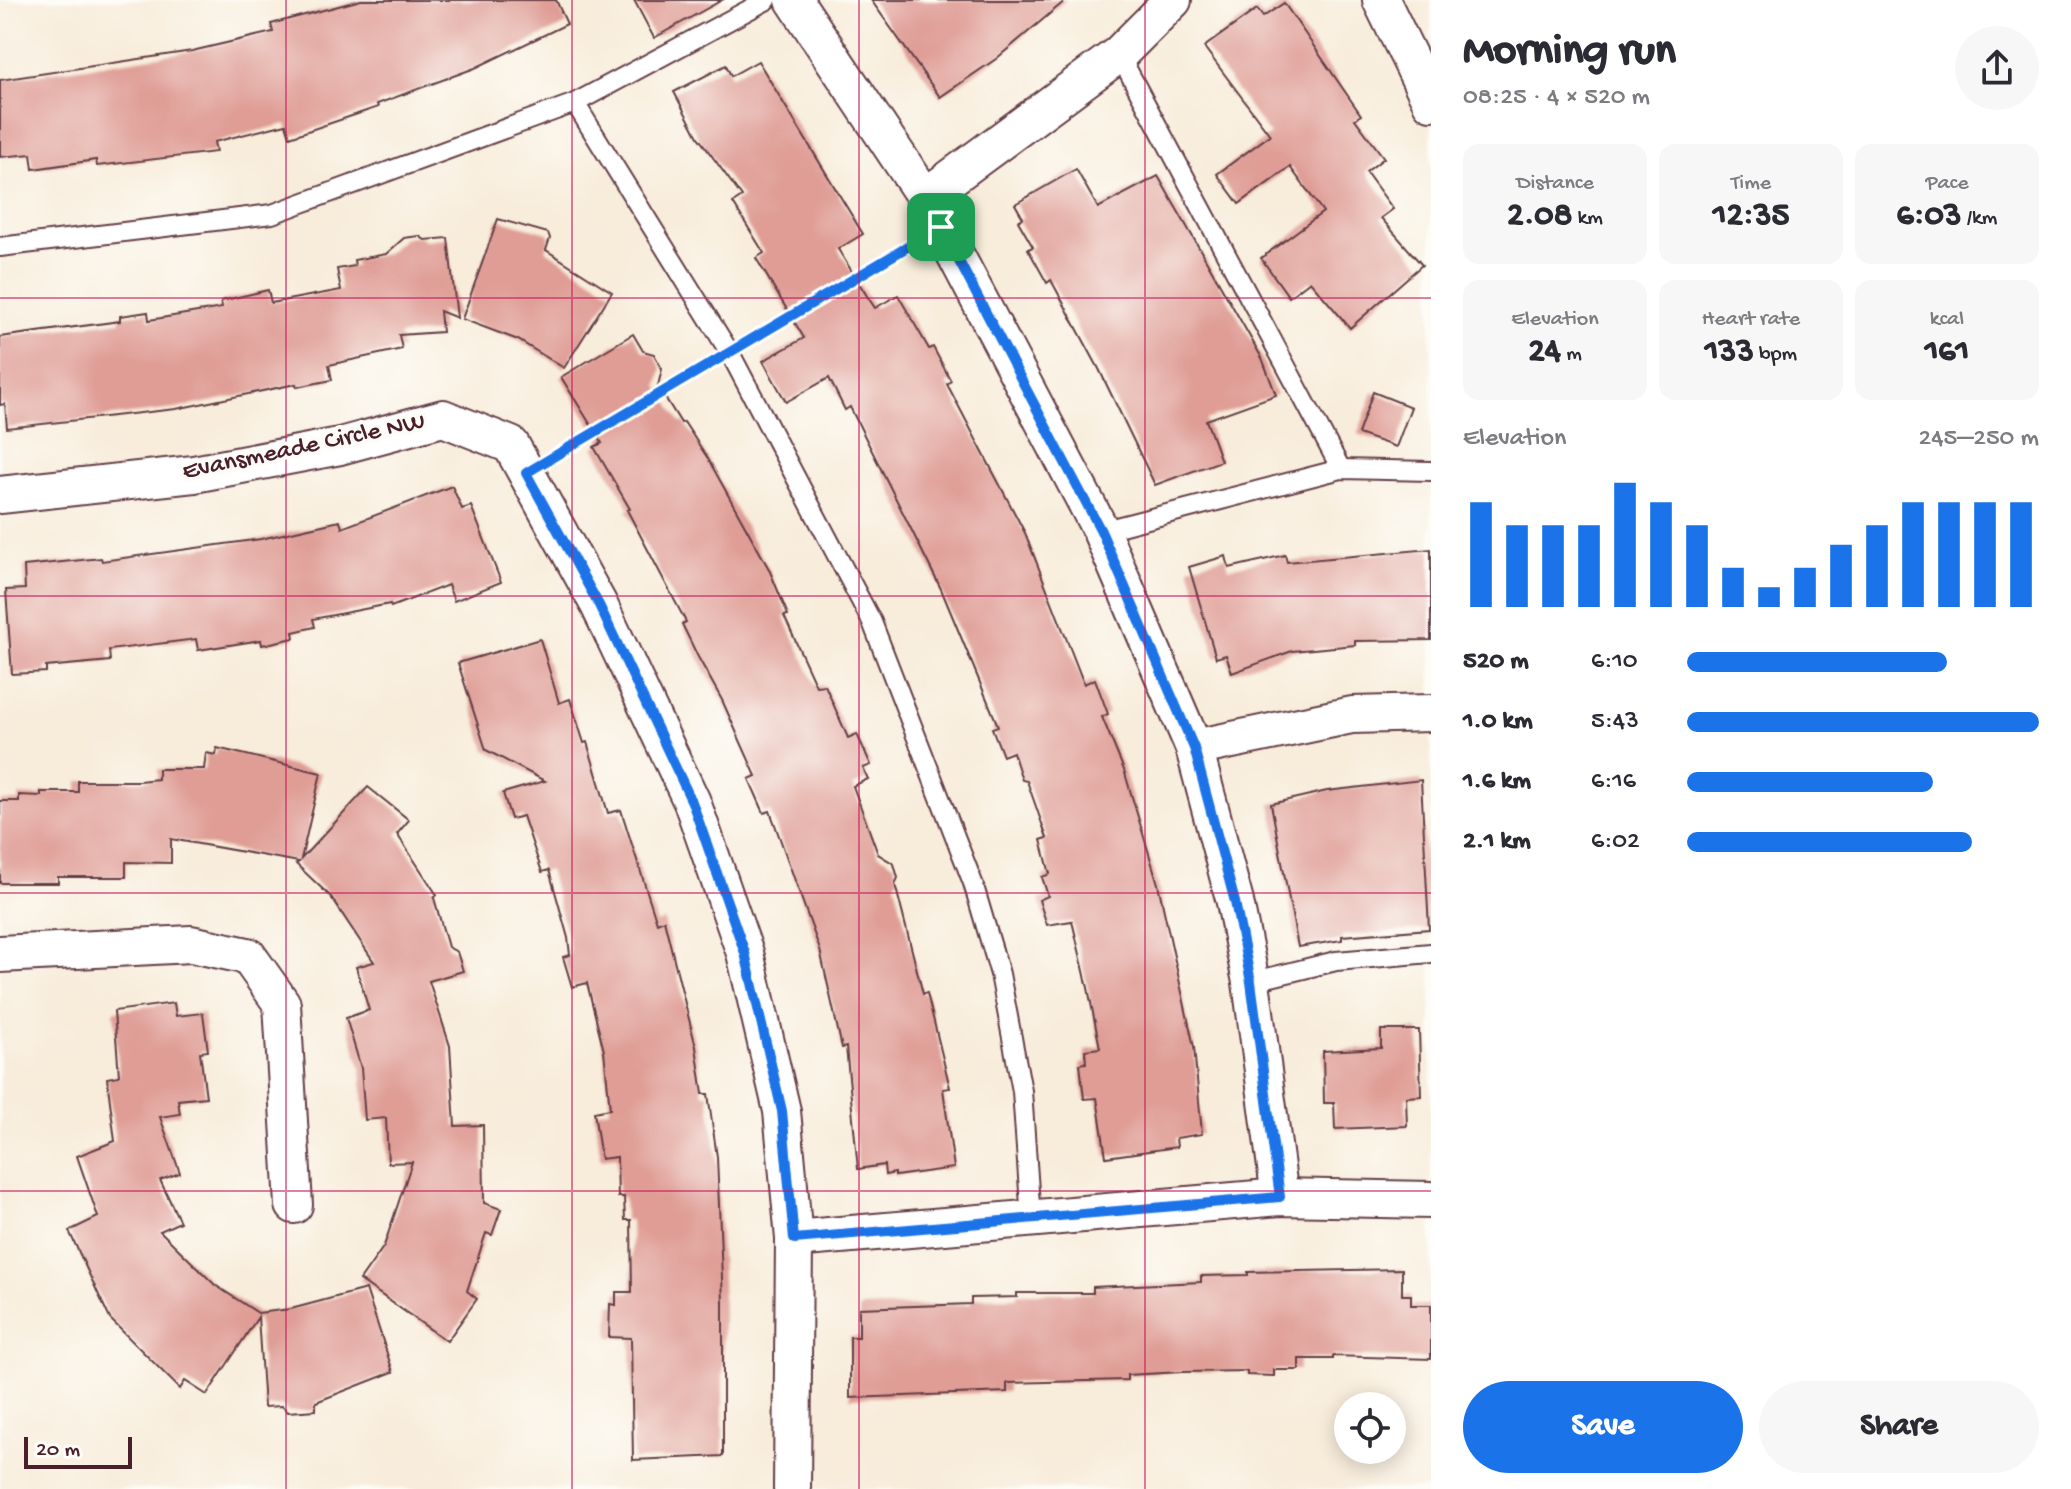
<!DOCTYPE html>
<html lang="en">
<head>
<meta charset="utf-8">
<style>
  :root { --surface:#fff; --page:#f7f7f7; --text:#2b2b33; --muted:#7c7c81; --accent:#1a73e8 }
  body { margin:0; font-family:"Gochi Hand",sans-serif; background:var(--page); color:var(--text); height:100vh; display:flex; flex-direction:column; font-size:30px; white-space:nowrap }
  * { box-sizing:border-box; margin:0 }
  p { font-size:26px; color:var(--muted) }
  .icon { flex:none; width:44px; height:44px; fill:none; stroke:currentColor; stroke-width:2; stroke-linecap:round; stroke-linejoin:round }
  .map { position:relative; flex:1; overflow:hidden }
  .details { display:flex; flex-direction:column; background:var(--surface); width:640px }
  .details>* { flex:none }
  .controls { position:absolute; left:1334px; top:1392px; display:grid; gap:16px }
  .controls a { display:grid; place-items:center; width:72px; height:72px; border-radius:50%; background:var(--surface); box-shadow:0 4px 20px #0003; font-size:40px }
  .scale { position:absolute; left:24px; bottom:20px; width:108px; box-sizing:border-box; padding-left:8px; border:4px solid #4a1f2b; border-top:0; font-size:22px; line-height:28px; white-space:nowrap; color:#4a1f2b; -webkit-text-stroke:6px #fdfcf7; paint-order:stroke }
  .pin { position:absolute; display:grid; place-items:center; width:68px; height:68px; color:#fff; margin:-34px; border-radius:16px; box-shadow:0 4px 12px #0006 }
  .round { display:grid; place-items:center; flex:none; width:84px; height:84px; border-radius:42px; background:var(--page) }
  .overview { display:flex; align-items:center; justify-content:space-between; height:136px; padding:0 32px }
  h1 { font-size:44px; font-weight:700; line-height:60px }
  .metrics { display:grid; grid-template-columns:repeat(3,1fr); gap:12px; height:136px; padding:8px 32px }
  .metrics div { display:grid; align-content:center; border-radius:16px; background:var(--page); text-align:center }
  .metrics b { font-size:34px; font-weight:700 }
  .metrics small { font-size:22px; font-weight:400 }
  .metrics p { font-size:22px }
  .chart { height:224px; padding:16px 32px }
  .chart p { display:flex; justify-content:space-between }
  .chart svg { width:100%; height:144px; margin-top:8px; stroke:var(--accent); stroke-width:6 }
  .primary-button { display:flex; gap:16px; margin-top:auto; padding:16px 32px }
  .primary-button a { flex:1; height:92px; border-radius:48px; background:var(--accent); color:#fff; font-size:32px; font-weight:700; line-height:92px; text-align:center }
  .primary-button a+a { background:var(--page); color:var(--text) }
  ul { padding:0 32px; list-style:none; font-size:26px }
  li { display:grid; grid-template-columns:128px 96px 1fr; align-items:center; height:60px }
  li i { height:20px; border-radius:10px; background:var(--accent) }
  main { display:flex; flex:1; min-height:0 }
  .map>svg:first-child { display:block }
  .building { fill:#df9d95 }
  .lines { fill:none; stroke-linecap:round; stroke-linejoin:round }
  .service-casing { stroke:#643e45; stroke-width:22 }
  .minor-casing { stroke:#643e45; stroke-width:40 }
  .path { stroke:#643e45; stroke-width:5; stroke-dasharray:6 6; stroke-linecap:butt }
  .service { stroke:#fff; stroke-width:18 }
  .minor { stroke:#fff; stroke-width:36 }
  .route-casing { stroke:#fff; stroke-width:16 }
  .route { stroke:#1a73e8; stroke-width:10 }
  .grid { fill:none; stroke:#c2185b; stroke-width:2; stroke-opacity:0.55 }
  .labels { text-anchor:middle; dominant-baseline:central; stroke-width:8; stroke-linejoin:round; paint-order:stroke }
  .street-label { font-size:26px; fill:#4a1f2b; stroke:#fdfcf7 }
</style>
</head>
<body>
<main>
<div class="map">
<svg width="1431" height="1489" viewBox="0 0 1431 1489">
  <rect width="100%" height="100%" fill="#fdfcf7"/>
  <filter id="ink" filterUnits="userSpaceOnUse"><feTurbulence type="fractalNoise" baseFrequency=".0125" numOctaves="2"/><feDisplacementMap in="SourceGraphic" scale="16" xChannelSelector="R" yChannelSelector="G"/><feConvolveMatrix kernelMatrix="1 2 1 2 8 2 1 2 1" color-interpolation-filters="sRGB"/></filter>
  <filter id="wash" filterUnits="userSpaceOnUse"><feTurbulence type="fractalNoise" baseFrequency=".006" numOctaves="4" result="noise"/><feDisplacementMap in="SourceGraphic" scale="32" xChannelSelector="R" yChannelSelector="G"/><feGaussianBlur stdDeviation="1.8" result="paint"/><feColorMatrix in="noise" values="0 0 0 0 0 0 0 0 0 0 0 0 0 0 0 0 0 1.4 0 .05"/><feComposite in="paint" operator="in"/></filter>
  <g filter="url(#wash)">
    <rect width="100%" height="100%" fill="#f8ecda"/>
    <g id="blocks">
      <!-- building -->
      <g class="building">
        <path d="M 361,0 L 556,0 L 567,24 L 475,68 L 377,104 L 378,107 L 290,137 L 286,124 L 214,142 L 216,152 L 97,166 L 96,160 L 33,169 L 31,154 L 0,157 L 0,80 L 192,51 L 273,32 L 271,24 Z"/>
        <path d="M 634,0 L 722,0 L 654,38 Z"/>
        <path d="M 871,0 L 1066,0 L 996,59 L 940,97 Z"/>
        <path d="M 1284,3 L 1361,115 L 1355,119 L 1384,158 L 1366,172 L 1393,209 L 1381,218 L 1422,265 L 1350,328 L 1310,281 L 1289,297 L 1261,258 L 1323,212 L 1290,167 L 1239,204 L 1217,174 L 1270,135 L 1204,47 L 1257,9 L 1263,17 Z"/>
        <path d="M 758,61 L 863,234 L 838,249 L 867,296 L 875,308 L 898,295 L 929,349 L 933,347 L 951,381 L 947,384 L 1025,533 L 1084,684 L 1095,679 L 1108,714 L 1102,717 L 1124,770 L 1158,884 L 1194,1047 L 1202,1134 L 1176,1138 L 1177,1147 L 1106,1157 L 1097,1098 L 1084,1099 L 1080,1064 L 1086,1063 L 1085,1050 L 1100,1048 L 1088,988 L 1072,921 L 1047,925 L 1039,900 L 1048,896 L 1042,877 L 1050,874 L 1041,840 L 1047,838 L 1027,781 L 1022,780 L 1013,752 L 1003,756 L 992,728 L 998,726 L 941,589 L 850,407 L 845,410 L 829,378 L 786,402 L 763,361 L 804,338 L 756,258 L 764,253 L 733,203 L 742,197 L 698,137 L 674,92 L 726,65 L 731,76 Z"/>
        <path d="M 1076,169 L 1098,208 L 1158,176 L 1262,358 L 1276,395 L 1206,420 L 1221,461 L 1155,485 L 1099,369 L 1051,280 L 1047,283 L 1028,249 L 1033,247 L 1018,221 L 1023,218 L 1015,204 Z"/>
        <path d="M 498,219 L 548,233 L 550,238 L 546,250 L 612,292 L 564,368 L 518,340 L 462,319 Z"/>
        <path d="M 419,236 L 425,240 L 448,238 L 457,318 L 440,311 L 442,332 L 399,335 L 402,349 L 329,365 L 332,380 L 297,387 L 296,384 L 176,409 L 7,428 L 5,404 L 0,405 L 0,337 L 120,321 L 120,316 L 148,312 L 149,320 L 222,308 L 221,301 L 268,290 L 271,303 L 341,290 L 337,269 L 355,266 L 354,260 L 386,254 L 404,238 Z"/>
        <path d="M 633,334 L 643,351 L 654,354 L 662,369 L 658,386 L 681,423 L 684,422 L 707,457 L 769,569 L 788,615 L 784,616 L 816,686 L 825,685 L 848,738 L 857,734 L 871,765 L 863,768 L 868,779 L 853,786 L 878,854 L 894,864 L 898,878 L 895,884 L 923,994 L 927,993 L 950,1088 L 943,1089 L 954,1168 L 895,1176 L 895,1173 L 885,1175 L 884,1165 L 858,1169 L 846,1047 L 842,1048 L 820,950 L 770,811 L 764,813 L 749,779 L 756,776 L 722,700 L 698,657 L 682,624 L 686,622 L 627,510 L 630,509 L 594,447 L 602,443 L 561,377 Z"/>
        <path d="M 1373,392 L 1411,407 L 1396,447 L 1358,434 Z"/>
        <path d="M 452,486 L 462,509 L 471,506 L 501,582 L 454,601 L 448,585 L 391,607 L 390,604 L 313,619 L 315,627 L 293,632 L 294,638 L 262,645 L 261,640 L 198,650 L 196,639 L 109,650 L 110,661 L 46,667 L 46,672 L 12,674 L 6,590 L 25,589 L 24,566 L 101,558 L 102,561 L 261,539 L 340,521 L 342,528 Z"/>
        <path d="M 1431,549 L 1431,640 L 1355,641 L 1355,645 L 1292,651 L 1232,673 L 1226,655 L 1216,658 L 1189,567 L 1226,556 L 1229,568 L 1285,555 L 1287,562 Z"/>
        <path d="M 540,639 L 559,703 L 570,699 L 584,743 L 587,742 L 608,813 L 621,810 L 657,923 L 664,920 L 696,1047 L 703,1094 L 708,1094 L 717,1157 L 723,1302 L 723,1456 L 633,1460 L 631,1338 L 609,1337 L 610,1304 L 616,1305 L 616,1292 L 632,1292 L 631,1220 L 625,1220 L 624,1197 L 618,1197 L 617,1157 L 601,1159 L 594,1112 L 610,1109 L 604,1051 L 587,983 L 572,987 L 563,957 L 570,955 L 568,938 L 549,870 L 542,872 L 523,816 L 511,819 L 503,793 L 545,781 L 486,750 L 458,663 Z"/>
        <path d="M 217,748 L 321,773 L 301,859 L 368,787 L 409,820 L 397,834 L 437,895 L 434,898 L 448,947 L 457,952 L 463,971 L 429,981 L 450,1046 L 455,1126 L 483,1125 L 484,1203 L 501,1209 L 492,1235 L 486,1233 L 467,1291 L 477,1299 L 447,1341 L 360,1280 L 384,1246 L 412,1162 L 388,1163 L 386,1118 L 365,1120 L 361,1068 L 346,1018 L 369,1010 L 356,967 L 374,962 L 331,897 L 296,864 L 299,862 L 171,839 L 171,863 L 126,862 L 126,877 L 58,877 L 58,883 L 0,883 L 0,801 L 19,801 L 19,795 L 41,796 L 41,792 L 78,792 L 78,781 L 139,781 L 158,779 L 158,769 L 204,769 L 206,753 L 216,755 Z"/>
        <path d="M 1421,780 L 1429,929 L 1342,936 L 1342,940 L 1298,947 L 1271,804 L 1327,791 Z"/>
        <path d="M 174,1003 L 176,1016 L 203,1013 L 208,1051 L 200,1052 L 206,1097 L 178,1100 L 180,1114 L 160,1117 L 180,1173 L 160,1180 L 180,1222 L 160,1231 L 215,1285 L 258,1313 L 291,1309 L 366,1289 L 393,1372 L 316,1402 L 316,1410 L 288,1412 L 282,1406 L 264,1407 L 258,1317 L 207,1395 L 185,1381 L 180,1389 L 110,1319 L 69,1231 L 98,1217 L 77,1156 L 115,1141 L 107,1078 L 119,1076 L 114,1011 Z"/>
        <path d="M 1381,1030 L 1419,1030 L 1421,1096 L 1406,1097 L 1407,1126 L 1335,1129 L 1334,1103 L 1324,1103 L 1323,1051 L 1381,1048 Z"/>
        <path d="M 1402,1269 L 1402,1295 L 1411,1295 L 1411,1305 L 1431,1305 L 1431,1359 L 1333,1356 L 1333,1359 L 1299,1359 L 1299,1370 L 1274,1370 L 1274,1376 L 1247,1375 L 1247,1371 L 1182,1372 L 1127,1375 L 1127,1380 L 1007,1383 L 1007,1392 L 850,1398 L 850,1337 L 859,1337 L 859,1308 L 971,1304 L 971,1298 L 1017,1297 L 1017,1293 L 1093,1293 L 1093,1287 L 1201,1282 L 1201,1276 L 1248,1275 L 1248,1272 Z"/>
      </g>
    </g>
  </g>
  <g filter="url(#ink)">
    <use href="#blocks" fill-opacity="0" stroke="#643e45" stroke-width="2"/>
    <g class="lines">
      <defs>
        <g id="service">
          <path d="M 1119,54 L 1341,469"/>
          <path d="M 575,103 L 730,353 L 872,622 L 973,883 L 1000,974 L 1022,1091 L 1031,1220"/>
          <path d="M 0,247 L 272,214 L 575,103 L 767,0"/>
          <path d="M 1101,531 L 1341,469 L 1431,471"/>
          <path d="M 1251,982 L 1336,961 L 1431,953"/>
        </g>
        <g id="minor">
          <path d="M 794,0 L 925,197 L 1101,531 L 1194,748 L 1235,902 L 1251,982 L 1280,1197"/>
          <path d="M 1381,0 L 1431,102"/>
          <path d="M 925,197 L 1119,54 L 1173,0"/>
          <path d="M 0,495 L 194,474 L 340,446 L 443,418 L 511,445 L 599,605 L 692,802 L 745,953 L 782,1111 L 794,1239 L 792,1489"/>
          <path d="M 1194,748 L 1352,715 L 1431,713"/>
          <path d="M 0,954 L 191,944 L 248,956 L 282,1004 L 294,1205"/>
          <path d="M 794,1239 L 1280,1197 L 1431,1200"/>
        </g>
      </defs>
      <!-- service casing -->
      <use href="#service" class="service-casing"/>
      <!-- minor casing -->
      <use href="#minor" class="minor-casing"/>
      <!-- path -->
      <g class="path">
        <path d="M 753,339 L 913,244"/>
        <path d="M 557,456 L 707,367"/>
      </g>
      <!-- service -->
      <use href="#service" class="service"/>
      <!-- minor -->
      <use href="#minor" class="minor"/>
    </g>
  </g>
  <g class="lines" filter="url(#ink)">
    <defs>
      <path id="route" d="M 941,227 L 1101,531 L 1194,748 L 1235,902 L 1251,982 L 1280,1197 L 794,1239 L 782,1111 L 745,953 L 692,802 L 599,605 L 526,473 Z"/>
    </defs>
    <!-- route casing -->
    <use href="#route" class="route-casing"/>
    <!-- route -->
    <use href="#route" class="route"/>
  </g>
  <!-- grid -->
  <path class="grid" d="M 286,0 L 286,1489M 572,0 L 572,1489M 859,0 L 859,1489M 1145,0 L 1145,1489M 0,298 L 1431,298M 0,596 L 1431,596M 0,893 L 1431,893M 0,1191 L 1431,1191"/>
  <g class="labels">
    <!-- street labels -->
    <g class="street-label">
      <text transform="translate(304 448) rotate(-12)">Evansmeade Circle NW</text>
    </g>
  </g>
</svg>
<div class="controls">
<a><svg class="icon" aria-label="locate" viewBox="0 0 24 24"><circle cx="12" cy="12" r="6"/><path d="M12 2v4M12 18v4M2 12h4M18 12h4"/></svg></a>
</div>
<div class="scale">20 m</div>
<div class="pin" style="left:941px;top:227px;background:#1e9e55"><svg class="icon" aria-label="arrive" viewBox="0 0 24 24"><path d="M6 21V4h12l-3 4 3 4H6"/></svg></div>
</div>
<section class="details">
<div class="overview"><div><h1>Morning run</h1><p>08:25 · 4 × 520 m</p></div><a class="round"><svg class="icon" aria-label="share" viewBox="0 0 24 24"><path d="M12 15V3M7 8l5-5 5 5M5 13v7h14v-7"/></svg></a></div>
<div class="metrics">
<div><p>Distance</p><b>2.08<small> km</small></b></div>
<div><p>Time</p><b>12:35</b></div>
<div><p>Pace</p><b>6:03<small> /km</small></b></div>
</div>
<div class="metrics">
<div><p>Elevation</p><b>24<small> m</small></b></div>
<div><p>Heart rate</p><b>133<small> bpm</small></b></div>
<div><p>kcal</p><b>161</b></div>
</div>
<div class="chart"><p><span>Elevation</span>245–250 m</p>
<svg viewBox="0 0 160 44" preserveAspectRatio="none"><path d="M5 44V12M15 44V19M25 44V19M35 44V19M45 44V6M55 44V12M65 44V19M75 44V32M85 44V38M95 44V32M105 44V25M115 44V19M125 44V12M135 44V12M145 44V12M155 44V12"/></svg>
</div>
<ul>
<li><b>520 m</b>6:10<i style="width:74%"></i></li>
<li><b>1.0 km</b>5:43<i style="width:100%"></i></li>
<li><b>1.6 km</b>6:16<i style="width:70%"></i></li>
<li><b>2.1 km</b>6:02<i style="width:81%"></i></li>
</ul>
<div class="primary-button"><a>Save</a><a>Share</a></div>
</section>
</main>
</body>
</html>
